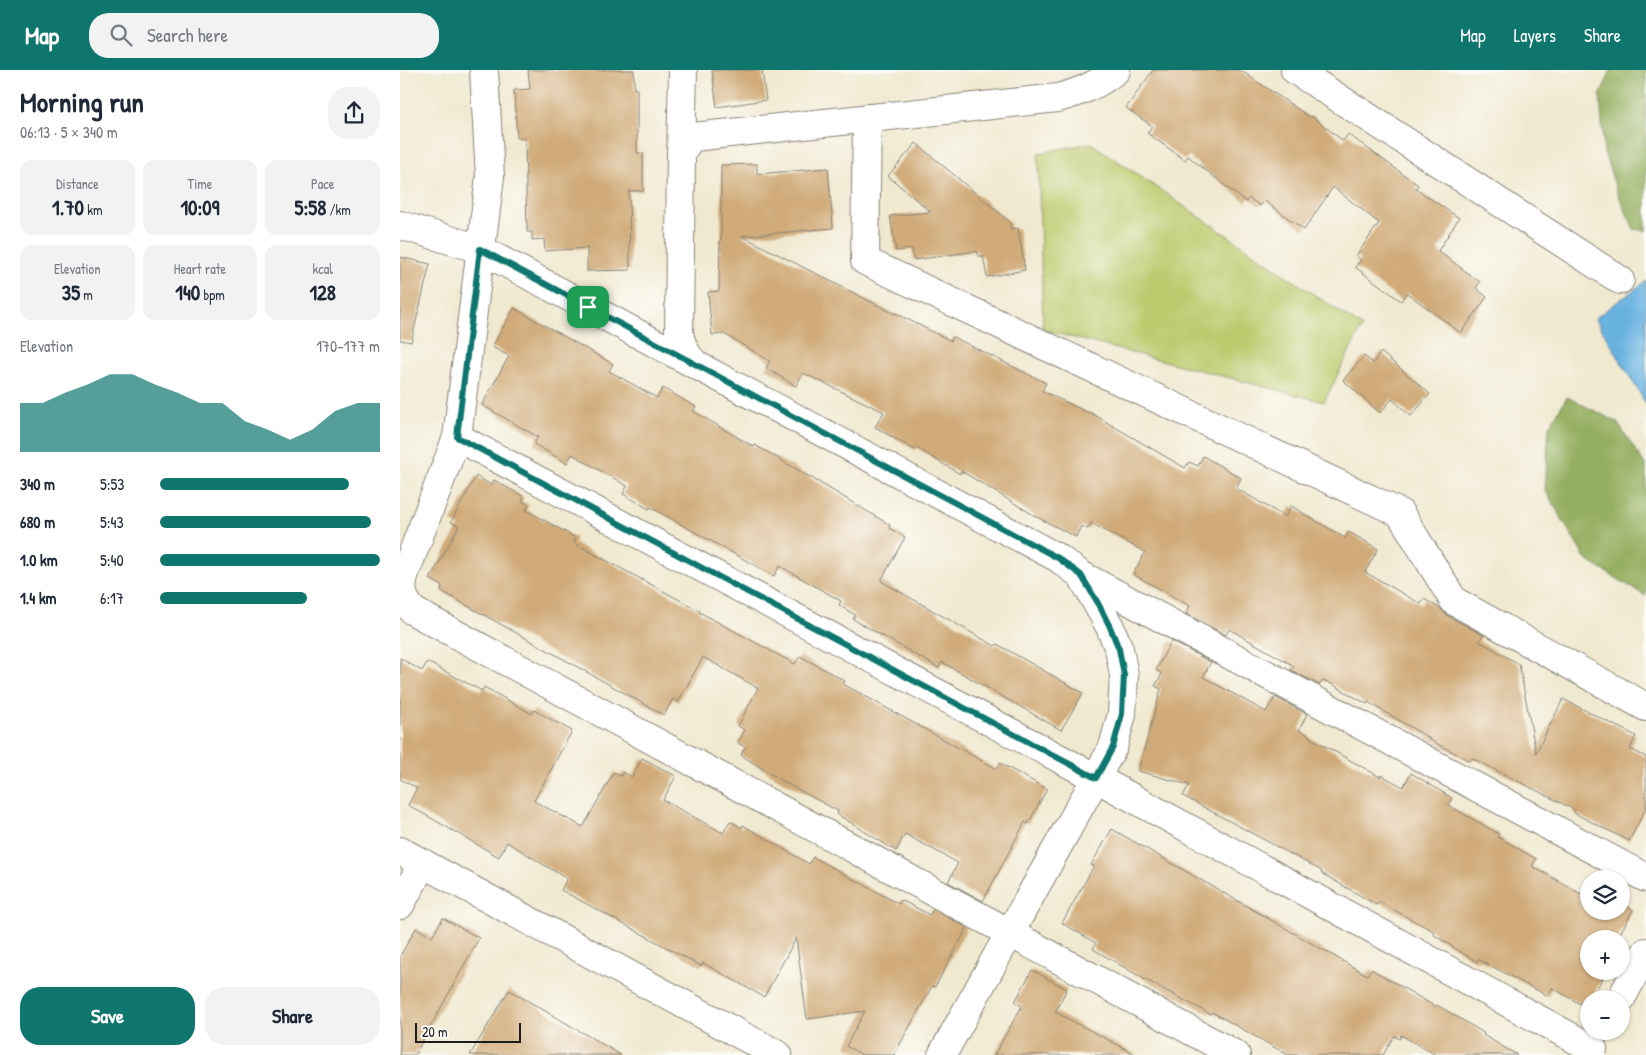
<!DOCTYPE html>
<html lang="en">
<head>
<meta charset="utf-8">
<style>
  :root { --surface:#fff; --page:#f2f2f3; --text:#1f2937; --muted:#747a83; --accent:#0f766e }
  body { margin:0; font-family:"Patrick Hand",sans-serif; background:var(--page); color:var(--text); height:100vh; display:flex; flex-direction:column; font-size:19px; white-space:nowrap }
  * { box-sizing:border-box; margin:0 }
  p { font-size:16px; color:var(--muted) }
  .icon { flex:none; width:28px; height:28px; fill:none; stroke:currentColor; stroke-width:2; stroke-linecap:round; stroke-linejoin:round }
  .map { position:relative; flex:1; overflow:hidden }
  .panel { display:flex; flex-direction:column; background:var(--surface); width:400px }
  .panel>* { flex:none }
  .controls { position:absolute; left:1180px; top:800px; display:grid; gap:10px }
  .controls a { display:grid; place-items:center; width:50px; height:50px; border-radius:50%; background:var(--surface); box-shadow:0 1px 4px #0004; font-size:25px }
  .scale { position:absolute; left:15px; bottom:12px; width:106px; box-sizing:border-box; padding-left:5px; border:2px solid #1c1c1c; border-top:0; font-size:14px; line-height:18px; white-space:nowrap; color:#1c1c1c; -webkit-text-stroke:4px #fdfcf7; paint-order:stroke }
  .pin { position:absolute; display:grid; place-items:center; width:42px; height:42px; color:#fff; margin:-21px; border-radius:10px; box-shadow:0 2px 8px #0006 }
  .round { display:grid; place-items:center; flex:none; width:52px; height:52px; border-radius:20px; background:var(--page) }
  .headline { display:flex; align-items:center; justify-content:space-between; height:85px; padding:0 20px }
  h1 { font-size:28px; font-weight:700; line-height:38px }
  .figures { display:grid; grid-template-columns:repeat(3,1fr); gap:8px; height:85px; padding:5px 20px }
  .figures div { display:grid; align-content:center; border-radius:12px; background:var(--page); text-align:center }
  .figures b { font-size:21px; font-weight:700 }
  .figures small { font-size:14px; font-weight:400 }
  .figures p { font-size:14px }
  .chart { height:140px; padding:10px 20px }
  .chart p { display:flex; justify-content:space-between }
  .chart svg { width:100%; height:90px; margin-top:5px; fill:var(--accent); opacity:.7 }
  .primary-button { display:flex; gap:10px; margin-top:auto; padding:10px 20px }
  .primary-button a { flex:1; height:58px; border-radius:20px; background:var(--accent); color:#fff; font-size:20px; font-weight:700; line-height:58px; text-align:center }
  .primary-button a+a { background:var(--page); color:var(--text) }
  ul { padding:0 20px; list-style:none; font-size:16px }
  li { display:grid; grid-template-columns:80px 60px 1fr; align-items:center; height:38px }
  li i { height:12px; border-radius:6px; background:var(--accent) }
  header { display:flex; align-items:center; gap:30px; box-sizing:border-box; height:70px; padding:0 25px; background:var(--accent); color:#fff }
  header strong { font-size:24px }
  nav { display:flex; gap:28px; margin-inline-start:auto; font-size:18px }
  .search { width:350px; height:45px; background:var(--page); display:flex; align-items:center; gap:12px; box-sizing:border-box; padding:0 18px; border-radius:20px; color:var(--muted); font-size:19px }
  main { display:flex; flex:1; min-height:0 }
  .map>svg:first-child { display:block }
  .green { fill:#bccb6e; stroke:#6c7445 }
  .forest { fill:#95af61; stroke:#58663e }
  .water { fill:#68b2e0; stroke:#42677e }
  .building { fill:#d0ab79 }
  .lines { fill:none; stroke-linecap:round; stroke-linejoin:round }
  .street-casing { stroke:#868276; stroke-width:30 }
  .secondary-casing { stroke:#868276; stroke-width:30 }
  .street { stroke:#fff; stroke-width:28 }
  .secondary { stroke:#fff; stroke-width:28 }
  .route-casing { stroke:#fff; stroke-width:10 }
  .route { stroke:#0f766e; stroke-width:6 }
</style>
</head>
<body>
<header>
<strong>Map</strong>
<div class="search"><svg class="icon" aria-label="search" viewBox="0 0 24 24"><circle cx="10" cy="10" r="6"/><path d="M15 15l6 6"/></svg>Search here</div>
<nav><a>Map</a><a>Layers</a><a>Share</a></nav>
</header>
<main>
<section class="panel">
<div class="headline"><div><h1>Morning run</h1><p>06:13 · 5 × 340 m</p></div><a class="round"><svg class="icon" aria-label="share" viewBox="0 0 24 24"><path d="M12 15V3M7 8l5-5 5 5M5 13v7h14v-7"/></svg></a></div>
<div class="figures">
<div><p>Distance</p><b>1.70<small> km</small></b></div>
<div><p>Time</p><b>10:09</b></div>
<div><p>Pace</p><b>5:58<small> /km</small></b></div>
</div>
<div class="figures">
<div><p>Elevation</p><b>35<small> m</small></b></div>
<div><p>Heart rate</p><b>140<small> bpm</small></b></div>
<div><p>kcal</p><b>128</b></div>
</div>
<div class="chart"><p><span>Elevation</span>170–177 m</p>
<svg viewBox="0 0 160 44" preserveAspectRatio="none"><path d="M0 44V20L10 20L20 15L30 11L40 6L50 6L60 11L70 15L80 20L90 20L100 29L110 33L120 38L130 33L140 24L150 20L160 20V44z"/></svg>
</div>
<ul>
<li><b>340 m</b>5:53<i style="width:86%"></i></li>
<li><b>680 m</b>5:43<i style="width:96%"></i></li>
<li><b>1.0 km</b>5:40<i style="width:100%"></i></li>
<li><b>1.4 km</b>6:17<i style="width:67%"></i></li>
</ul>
<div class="primary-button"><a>Save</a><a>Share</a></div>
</section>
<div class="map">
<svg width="1246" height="985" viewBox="0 0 1246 985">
  <rect width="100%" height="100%" fill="#fdfcf7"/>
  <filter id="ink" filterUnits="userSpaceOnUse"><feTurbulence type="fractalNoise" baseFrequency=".02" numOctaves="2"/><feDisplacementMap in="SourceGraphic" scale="10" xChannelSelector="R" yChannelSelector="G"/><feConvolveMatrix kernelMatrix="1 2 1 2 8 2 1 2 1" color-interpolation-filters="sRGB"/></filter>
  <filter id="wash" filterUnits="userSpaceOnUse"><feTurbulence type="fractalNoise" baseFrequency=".0096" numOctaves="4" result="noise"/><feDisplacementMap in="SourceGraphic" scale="20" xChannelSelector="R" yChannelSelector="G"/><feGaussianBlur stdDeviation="1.12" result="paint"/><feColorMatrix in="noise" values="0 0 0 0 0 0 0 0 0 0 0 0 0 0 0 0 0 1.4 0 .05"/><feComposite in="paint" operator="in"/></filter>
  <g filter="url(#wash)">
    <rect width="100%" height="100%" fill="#f0e9d0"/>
    <!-- green -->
    <path class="green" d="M 691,73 L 962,257 L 924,332 L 643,260 L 638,83 Z"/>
    <!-- forest -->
    <g class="forest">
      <path d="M 1211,0 L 1246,0 L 1246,161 L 1234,159 L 1217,122 L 1204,82 L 1200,26 Z"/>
      <path d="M 1167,327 L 1217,352 L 1246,396 L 1246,526 L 1186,490 L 1145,420 L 1149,356 Z"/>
    </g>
    <!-- water -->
    <path class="water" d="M 1246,211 L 1246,334 L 1195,248 Z"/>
    <g id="blocks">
      <!-- building -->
      <g class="building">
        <path d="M 128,0 L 234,0 L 234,19 L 237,19 L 237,83 L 243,83 L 243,121 L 229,121 L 230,200 L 187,201 L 187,178 L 145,181 L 144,169 L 132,170 L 132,162 L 127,162 L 125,68 L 117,68 L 114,20 L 130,19 Z"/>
        <path d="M 312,0 L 362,0 L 366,30 L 317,37 Z"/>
        <path d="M 753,0 L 840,0 L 911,48 L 912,46 L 943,71 L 948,64 L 1018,115 L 1016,119 L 1059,148 L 1038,181 L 1080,212 L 1076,218 L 1087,227 L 1061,263 L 1007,223 L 1001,231 L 955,197 L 961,190 L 956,186 L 979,153 L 933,117 L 904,160 L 865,131 L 860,136 L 849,128 L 846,132 L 788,86 L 785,90 L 747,63 L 752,56 L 726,38 Z"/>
        <path d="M 516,73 L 610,152 L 611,159 L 618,158 L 625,200 L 587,207 L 583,186 L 578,186 L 577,181 L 514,190 L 512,179 L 496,181 L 490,146 L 531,142 L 488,106 Z"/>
        <path d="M 357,94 L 357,104 L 428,98 L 433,158 L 342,166 L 495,244 L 495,243 L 551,271 L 553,267 L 646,313 L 642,321 L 689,343 L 689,342 L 785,398 L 789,392 L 798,396 L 803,386 L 841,408 L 836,418 L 885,447 L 891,436 L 945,468 L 949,462 L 978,479 L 965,502 L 1021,534 L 1024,529 L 1041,539 L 1046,545 L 1083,565 L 1079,571 L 1119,594 L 1136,683 L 1163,629 L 1236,666 L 1230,679 L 1246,687 L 1246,738 L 1229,771 L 1174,743 L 1175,740 L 1072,688 L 1070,691 L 1028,669 L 1029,668 L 968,632 L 967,634 L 928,612 L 922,611 L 920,615 L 891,600 L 894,596 L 829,559 L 826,565 L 786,544 L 790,536 L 733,504 L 745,482 L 691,453 L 688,459 L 681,456 L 676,467 L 637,447 L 561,401 L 560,404 L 517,378 L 515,380 L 475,357 L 484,342 L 403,303 L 396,316 L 366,298 L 370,291 L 324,264 L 312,265 L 308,222 L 319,221 L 320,170 L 321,170 L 321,95 Z"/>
        <path d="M 0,187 L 30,194 L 11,272 L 0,270 Z"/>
        <path d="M 114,238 L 213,294 L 209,301 L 257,328 L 263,318 L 296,337 L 293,341 L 354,377 L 355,375 L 415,410 L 490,455 L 489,458 L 505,467 L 481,511 L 595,576 L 597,574 L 683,623 L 661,660 L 542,592 L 539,598 L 453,549 L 455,545 L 439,535 L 441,531 L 380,496 L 374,506 L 250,437 L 249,439 L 223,424 L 227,416 L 172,384 L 167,393 L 134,374 L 138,367 L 82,335 L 109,286 L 92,277 Z"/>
        <path d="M 981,282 L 1030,324 L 1011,346 L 992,329 L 980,343 L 943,310 L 964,286 L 973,293 Z"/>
        <path d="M 76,406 L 91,415 L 94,410 L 124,427 L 122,431 L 129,435 L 126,440 L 176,468 L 174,473 L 300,541 L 299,542 L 395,594 L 400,586 L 445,611 L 443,614 L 597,699 L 600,693 L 647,719 L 628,754 L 625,752 L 583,831 L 548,812 L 558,793 L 505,764 L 496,781 L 437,744 L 438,741 L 382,711 L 341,685 L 345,677 L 338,673 L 345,660 L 338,656 L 358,618 L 303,587 L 278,632 L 273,629 L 264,645 L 41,521 L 42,516 L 30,509 L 59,456 L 51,452 Z"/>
        <path d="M 771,571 L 811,592 L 803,607 L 866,642 L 875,627 L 907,644 L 899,660 L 910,666 L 909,667 L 980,707 L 981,705 L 1003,717 L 1011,703 L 1052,728 L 1048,735 L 1099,764 L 1098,767 L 1136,789 L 1132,796 L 1181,824 L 1189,812 L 1189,841 L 1221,841 L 1221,832 L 1233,840 L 1217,869 L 1189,869 L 1189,901 L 1200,901 L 1205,904 L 1191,929 L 1189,929 L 1186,937 L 1152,918 L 1148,926 L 1078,889 L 1077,892 L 1034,865 L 1035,862 L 979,832 L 977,835 L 921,803 L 922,801 L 783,726 L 789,715 L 738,701 L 761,619 L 755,616 L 762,604 L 756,600 Z"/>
        <path d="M 0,588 L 22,601 L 27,592 L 82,621 L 84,617 L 132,644 L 134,640 L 172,661 L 134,731 L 183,757 L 214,702 L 221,706 L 223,702 L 232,707 L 242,688 L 276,706 L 263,730 L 323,763 L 330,751 L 342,758 L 343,755 L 409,794 L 413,787 L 499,834 L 501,830 L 530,845 L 533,839 L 567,858 L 535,917 L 532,916 L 494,985 L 463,985 L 446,976 L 465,941 L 407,949 L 396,868 L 364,927 L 303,893 L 301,896 L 161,820 L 167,809 L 107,772 L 99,787 L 8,735 L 17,718 L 0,709 Z"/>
        <path d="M 712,759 L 967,905 L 971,899 L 1036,937 L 1037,935 L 1084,963 L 1083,965 L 1117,985 L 1036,985 L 1001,965 L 1000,969 L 994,966 L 983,985 L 888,985 L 812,942 L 810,944 L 744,909 L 693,879 L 696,873 L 662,853 L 694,796 L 691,795 Z"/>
        <path d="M 43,848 L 79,868 L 15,985 L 0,985 L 0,886 L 16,858 L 32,867 Z"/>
        <path d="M 632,900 L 667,919 L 655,942 L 737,985 L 594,985 L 622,936 L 615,932 Z"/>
        <path d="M 109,920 L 221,985 L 70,985 Z"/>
      </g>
    </g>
  </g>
  <g filter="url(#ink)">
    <use href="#blocks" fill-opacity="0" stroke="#868276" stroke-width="1"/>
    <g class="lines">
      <defs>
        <g id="street">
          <path d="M 84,0 L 90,107 L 57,367 L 5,503 C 0,521 2,527 13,541 L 836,985"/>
          <path d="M 895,0 L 1220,210"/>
          <path d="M 467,48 L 465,191 L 1000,443 L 1054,531 L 1246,637"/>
          <path d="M 281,86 L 283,0"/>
          <path d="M 0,155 L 80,179 L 296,295"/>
          <path d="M 57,367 L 696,708 L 1193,979"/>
          <path d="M 681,505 L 1246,808"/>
          <path d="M 0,835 L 23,793"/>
          <path d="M 1221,929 L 1246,882"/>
        </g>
        <g id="secondary">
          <path d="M 0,781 L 378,985"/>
          <path d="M 542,985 L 713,677 L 722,644 L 724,605 L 719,579 L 710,557 L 681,505 L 658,488 L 296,295 C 286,285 282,277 279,263 L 281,86 L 286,74 L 293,67 L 658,28 C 680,22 698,15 716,0"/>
        </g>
      </defs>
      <!-- street casing -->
      <use href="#street" class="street-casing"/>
      <!-- secondary casing -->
      <use href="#secondary" class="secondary-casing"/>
      <!-- street -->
      <use href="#street" class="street"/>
      <!-- secondary -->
      <use href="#secondary" class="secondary"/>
    </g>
  </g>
  <g class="lines" filter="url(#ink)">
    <defs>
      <path id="route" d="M 80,179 L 658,488 L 681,505 L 698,533 L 710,557 L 719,579 L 724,605 L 722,644 L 713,677 L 696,708 L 57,367 Z"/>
    </defs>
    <!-- route casing -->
    <use href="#route" class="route-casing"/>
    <!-- route -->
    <use href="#route" class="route"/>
  </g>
</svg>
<div class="controls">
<a><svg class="icon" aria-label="layers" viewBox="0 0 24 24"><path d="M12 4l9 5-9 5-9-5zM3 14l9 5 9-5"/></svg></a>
<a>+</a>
<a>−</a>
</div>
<div class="scale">20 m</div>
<div class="pin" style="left:188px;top:237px;background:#1e9e55"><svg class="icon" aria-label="arrive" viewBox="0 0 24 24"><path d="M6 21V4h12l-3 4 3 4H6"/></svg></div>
</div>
</main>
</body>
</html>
